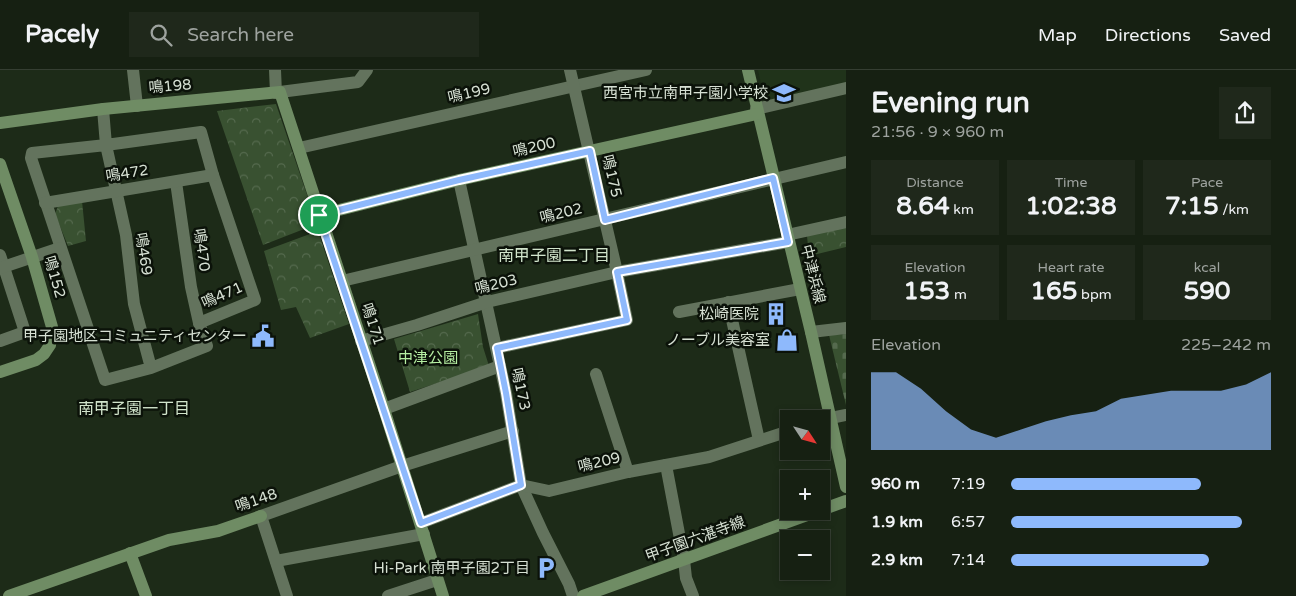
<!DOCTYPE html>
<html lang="en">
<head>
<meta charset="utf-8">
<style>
  :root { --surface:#162012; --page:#1f281b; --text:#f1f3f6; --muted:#9ea39f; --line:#353e32; --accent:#8eb9fc }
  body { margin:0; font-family:"Varela Round","Noto Sans JP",sans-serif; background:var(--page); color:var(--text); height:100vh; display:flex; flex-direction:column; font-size:19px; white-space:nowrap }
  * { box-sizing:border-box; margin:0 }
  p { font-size:16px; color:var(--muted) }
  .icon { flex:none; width:28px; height:28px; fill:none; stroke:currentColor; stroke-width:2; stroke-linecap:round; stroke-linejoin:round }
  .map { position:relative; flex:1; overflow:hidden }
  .details { display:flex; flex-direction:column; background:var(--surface); width:450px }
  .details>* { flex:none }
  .needle { width:32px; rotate:126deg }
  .fabs { position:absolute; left:780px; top:340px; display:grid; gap:10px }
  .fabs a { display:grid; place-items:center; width:50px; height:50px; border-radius:0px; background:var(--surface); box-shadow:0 2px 8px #0003,0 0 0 1px var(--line); font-size:25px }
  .pin { position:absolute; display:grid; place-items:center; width:42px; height:42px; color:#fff; margin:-21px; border:2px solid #fff; border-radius:50%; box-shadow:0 1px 5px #0007 }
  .round { display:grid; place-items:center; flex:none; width:52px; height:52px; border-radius:0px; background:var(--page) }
  .overview { display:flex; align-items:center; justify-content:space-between; height:85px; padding:0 25px }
  h1 { font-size:28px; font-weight:700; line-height:38px }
  .figures { display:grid; grid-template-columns:repeat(3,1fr); gap:8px; height:85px; padding:5px 25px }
  .figures div { display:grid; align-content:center; border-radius:0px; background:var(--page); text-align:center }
  .figures b { font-size:25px; font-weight:700 }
  .figures small { font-size:14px; font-weight:400 }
  .figures p { font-size:14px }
  .chart { height:140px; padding:10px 25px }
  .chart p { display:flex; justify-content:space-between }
  .chart svg { width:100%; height:90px; margin-top:5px; fill:var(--accent); opacity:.7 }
  ul { padding:0 25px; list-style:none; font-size:16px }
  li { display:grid; grid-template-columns:80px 60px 1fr; align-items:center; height:38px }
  li i { height:12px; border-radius:6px; background:var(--accent) }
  header { display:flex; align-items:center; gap:30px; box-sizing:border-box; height:70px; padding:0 25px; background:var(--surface); border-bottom:1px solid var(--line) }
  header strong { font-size:24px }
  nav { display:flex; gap:28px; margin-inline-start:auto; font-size:18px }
  .search { width:350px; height:45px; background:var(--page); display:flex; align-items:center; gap:12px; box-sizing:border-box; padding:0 18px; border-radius:0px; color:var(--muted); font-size:19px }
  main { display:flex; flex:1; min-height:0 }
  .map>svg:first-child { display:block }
  .built { fill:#20331a }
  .cemetery { fill:url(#cemetery-stones) }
  .park { fill:url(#park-crowns) }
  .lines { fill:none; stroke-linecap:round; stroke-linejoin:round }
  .street { stroke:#63735d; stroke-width:12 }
  .secondary { stroke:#6f8c64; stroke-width:12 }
  .route-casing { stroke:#fff; stroke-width:10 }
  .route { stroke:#8eb9fc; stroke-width:6 }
  .labels { text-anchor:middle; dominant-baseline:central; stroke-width:5; stroke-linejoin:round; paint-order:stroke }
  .street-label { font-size:15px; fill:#d6e0d3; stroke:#0b1209 }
  .poi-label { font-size:15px; fill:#d6e0d3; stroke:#0b1209; text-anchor:end }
  .park-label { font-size:15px; fill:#b6efa3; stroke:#0b1209 }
  .neighbourhood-label { font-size:16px; fill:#d1e4cb; stroke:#0b1209 }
</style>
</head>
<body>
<header>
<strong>Pacely</strong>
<div class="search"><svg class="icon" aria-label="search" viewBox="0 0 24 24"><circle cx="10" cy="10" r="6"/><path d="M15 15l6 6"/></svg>Search here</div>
<nav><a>Map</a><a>Directions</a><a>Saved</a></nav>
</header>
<main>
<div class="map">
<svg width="846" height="526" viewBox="0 0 846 526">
  <defs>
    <pattern id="cemetery-stones" width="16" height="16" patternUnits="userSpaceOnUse" patternTransform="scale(1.25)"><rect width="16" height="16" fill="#395131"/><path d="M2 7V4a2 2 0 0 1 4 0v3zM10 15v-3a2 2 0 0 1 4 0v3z" fill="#556a4e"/></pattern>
    <pattern id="park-crowns" width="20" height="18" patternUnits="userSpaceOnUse" patternTransform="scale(1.25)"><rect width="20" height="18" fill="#395131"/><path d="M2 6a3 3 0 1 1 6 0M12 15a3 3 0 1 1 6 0" fill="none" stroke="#556a4e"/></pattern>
  </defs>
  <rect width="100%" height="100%" fill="#1d2b18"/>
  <!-- built -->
  <path class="built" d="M 758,0 L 846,0 L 846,14 L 765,32 Z"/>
  <!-- cemetery -->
  <path class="cemetery" d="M 846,264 L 846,335 L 829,265 Z"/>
  <!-- park -->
  <g class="park">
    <path d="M 276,34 L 317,154 L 263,175 L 217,41 Z"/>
    <path d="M 82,131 L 86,171 L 68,176 L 55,144 L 58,136 Z"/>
    <path d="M 846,157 L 846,177 L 809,186 L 807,166 Z"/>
    <path d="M 318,161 L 349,254 L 310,268 L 296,237 L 281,240 L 264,181 Z"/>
    <path d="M 478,244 L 483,277 L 489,296 L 410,322 L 394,269 Z"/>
  </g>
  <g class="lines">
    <!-- street -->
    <g class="street">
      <path d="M 133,0 L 137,36"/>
      <path d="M 275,0 L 276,23"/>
      <path d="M 280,22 L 358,12 L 367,0"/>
      <path d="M 103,39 L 106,75 L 32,83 L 31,88 L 105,310 L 151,298 L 207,276 L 199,253 L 255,230 L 213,105 L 201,62 L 106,75 L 126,165 L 134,234 L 151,298"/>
      <path d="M 756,39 L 846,18"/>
      <path d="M 299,78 L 646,0"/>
      <path d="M 459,110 L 506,323 L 521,415 L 543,463 L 569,514 L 573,526"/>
      <path d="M 176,112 L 191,217 L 199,253"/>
      <path d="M 45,133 L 213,105"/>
      <path d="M 787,165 L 846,152"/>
      <path d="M 0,185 L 25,262 L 0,271"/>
      <path d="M 0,198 L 60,178"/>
      <path d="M 342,211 L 846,92"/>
      <path d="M 728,232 L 759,370"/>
      <path d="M 679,242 L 800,219"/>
      <path d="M 811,262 L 846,258"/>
      <path d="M 361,271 L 417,255 L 487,232 L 617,202 L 788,172"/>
      <path d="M 497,278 L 627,250 L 617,202 L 570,0"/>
      <path d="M 596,304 L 628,402"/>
      <path d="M 384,339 L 500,296"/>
      <path d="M 821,350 L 846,345"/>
      <path d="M 666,395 L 684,490 L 686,508 L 693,526"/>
      <path d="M 421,453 L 521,415 L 549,421 L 628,402 L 709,387 L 789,361"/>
      <path d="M 276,491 L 424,464"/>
      <path d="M 287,526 L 261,446 L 402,396 L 513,361"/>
      <path d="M 388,526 L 437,510"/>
    </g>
    <!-- secondary -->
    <g class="secondary">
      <path d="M 748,0 L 811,262 L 846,417"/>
      <path d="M 0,53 L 103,39 L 280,22 L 384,339 L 443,526"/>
      <path d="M 0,94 L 32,187 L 52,257 L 50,275 L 44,284 L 36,290 L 0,302"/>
      <path d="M 319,145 L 459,110 L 757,44"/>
      <path d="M 821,440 L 846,431"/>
      <path d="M 130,483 L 146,526"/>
      <path d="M 9,526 L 169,470 L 218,461 L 261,446"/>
      <path d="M 583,526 L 818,441"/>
    </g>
  </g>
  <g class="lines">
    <defs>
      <path id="route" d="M 590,81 L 605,150 L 773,108 L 788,172 L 617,202 L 627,250 L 497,278 L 506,323 L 521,415 L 421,453 L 319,145 L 459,110 Z"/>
    </defs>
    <!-- route casing -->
    <use href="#route" class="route-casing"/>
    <!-- route -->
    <use href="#route" class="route"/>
  </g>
  <!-- icons -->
  <defs>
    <symbol id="school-bare" viewBox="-9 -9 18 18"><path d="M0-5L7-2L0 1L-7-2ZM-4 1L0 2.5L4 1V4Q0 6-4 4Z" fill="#8eb9fc" stroke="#0b1209" stroke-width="2.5" paint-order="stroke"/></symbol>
    <symbol id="building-bare" viewBox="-9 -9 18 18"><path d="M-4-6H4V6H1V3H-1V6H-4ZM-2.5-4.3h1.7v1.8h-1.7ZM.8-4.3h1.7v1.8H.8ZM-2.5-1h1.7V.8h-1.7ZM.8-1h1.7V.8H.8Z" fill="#8eb9fc" stroke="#0b1209" stroke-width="2.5" paint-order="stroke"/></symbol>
    <symbol id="civic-bare" viewBox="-9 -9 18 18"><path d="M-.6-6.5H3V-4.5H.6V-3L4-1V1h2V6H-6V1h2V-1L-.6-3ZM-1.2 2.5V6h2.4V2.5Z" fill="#8eb9fc" stroke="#0b1209" stroke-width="2.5" paint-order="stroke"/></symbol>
    <symbol id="shop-bare" viewBox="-9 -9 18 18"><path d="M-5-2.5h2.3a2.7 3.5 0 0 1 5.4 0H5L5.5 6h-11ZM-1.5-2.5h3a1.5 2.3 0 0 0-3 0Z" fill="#8eb9fc" stroke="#0b1209" stroke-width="2.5" paint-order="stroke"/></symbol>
    <symbol id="parking-bare" viewBox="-9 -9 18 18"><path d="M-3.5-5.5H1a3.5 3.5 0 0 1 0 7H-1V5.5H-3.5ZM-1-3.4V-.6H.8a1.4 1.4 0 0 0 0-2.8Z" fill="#8eb9fc" stroke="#0b1209" stroke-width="2.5" paint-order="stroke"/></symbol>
  </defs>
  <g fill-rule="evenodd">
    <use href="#school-bare" x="768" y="7" width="32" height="32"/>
    <use href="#building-bare" x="760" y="228" width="32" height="32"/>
    <use href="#civic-bare" x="247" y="250" width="32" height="32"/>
    <use href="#shop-bare" x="771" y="254" width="32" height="32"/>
    <use href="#parking-bare" x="530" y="482" width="32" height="32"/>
  </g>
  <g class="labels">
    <!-- street labels -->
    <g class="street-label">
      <text transform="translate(170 16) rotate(-5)">鳴198</text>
      <text transform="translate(469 23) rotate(-13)">鳴199</text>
      <text transform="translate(534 77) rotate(-13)">鳴200</text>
      <text transform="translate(127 103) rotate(-9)">鳴472</text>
      <text transform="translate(612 106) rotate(77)">鳴175</text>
      <text transform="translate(561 143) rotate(-14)">鳴202</text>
      <text transform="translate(202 180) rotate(82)">鳴470</text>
      <text transform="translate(144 184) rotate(81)">鳴469</text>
      <text transform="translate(813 204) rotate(76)">中津浜線</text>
      <text transform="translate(55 207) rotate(74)">鳴152</text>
      <text transform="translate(496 214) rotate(-14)">鳴203</text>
      <text transform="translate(222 225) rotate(-24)">鳴471</text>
      <text transform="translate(373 254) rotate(72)">鳴171</text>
      <text transform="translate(521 319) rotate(78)">鳴173</text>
      <text transform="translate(599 392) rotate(-14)">鳴209</text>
      <text transform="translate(256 430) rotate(-19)">鳴148</text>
      <text transform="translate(695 469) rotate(-20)">甲子園六湛寺線</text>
    </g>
    <!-- poi labels -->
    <g class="poi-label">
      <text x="768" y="23">西宮市立南甲子園小学校</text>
      <text x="759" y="244">松崎医院</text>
      <text x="247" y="266">甲子園地区コミュニティセンター</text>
      <text x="770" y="270">ノーブル美容室</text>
      <text x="530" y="498">Hi-Park 南甲子園2丁目</text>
    </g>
    <!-- park labels -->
    <g class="park-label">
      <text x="428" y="288">中津公園</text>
    </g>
    <!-- neighbourhood labels -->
    <g class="neighbourhood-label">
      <text x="554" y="186">南甲子園二丁目</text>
      <text x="134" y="339">南甲子園一丁目</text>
    </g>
  </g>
</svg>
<div class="fabs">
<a><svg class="needle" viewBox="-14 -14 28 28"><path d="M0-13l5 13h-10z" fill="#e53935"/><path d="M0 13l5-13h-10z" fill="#9ea39f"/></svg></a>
<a>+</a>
<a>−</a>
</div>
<div class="pin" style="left:319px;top:145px;background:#1e9e55"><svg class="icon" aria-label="arrive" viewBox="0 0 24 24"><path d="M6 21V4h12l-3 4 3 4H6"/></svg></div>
</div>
<section class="details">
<div class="overview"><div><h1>Evening run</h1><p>21:56 · 9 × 960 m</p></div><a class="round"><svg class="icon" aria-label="share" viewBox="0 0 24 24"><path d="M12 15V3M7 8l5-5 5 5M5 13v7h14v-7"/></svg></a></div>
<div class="figures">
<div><p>Distance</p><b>8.64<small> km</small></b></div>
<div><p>Time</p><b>1:02:38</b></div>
<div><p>Pace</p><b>7:15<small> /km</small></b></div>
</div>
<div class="figures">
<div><p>Elevation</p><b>153<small> m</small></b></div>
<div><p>Heart rate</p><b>165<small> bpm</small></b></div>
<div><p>kcal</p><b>590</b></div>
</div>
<div class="chart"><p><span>Elevation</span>225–242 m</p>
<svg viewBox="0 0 160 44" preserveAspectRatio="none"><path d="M0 44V6L10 6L20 14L30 25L40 34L50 38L60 34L70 30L80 27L90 25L100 19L110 17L120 15L130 15L140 15L150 12L160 6V44z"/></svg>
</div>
<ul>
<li><b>960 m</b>7:19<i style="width:73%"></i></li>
<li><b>1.9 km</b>6:57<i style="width:89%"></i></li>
<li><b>2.9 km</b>7:14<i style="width:76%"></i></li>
</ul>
</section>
</main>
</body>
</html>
